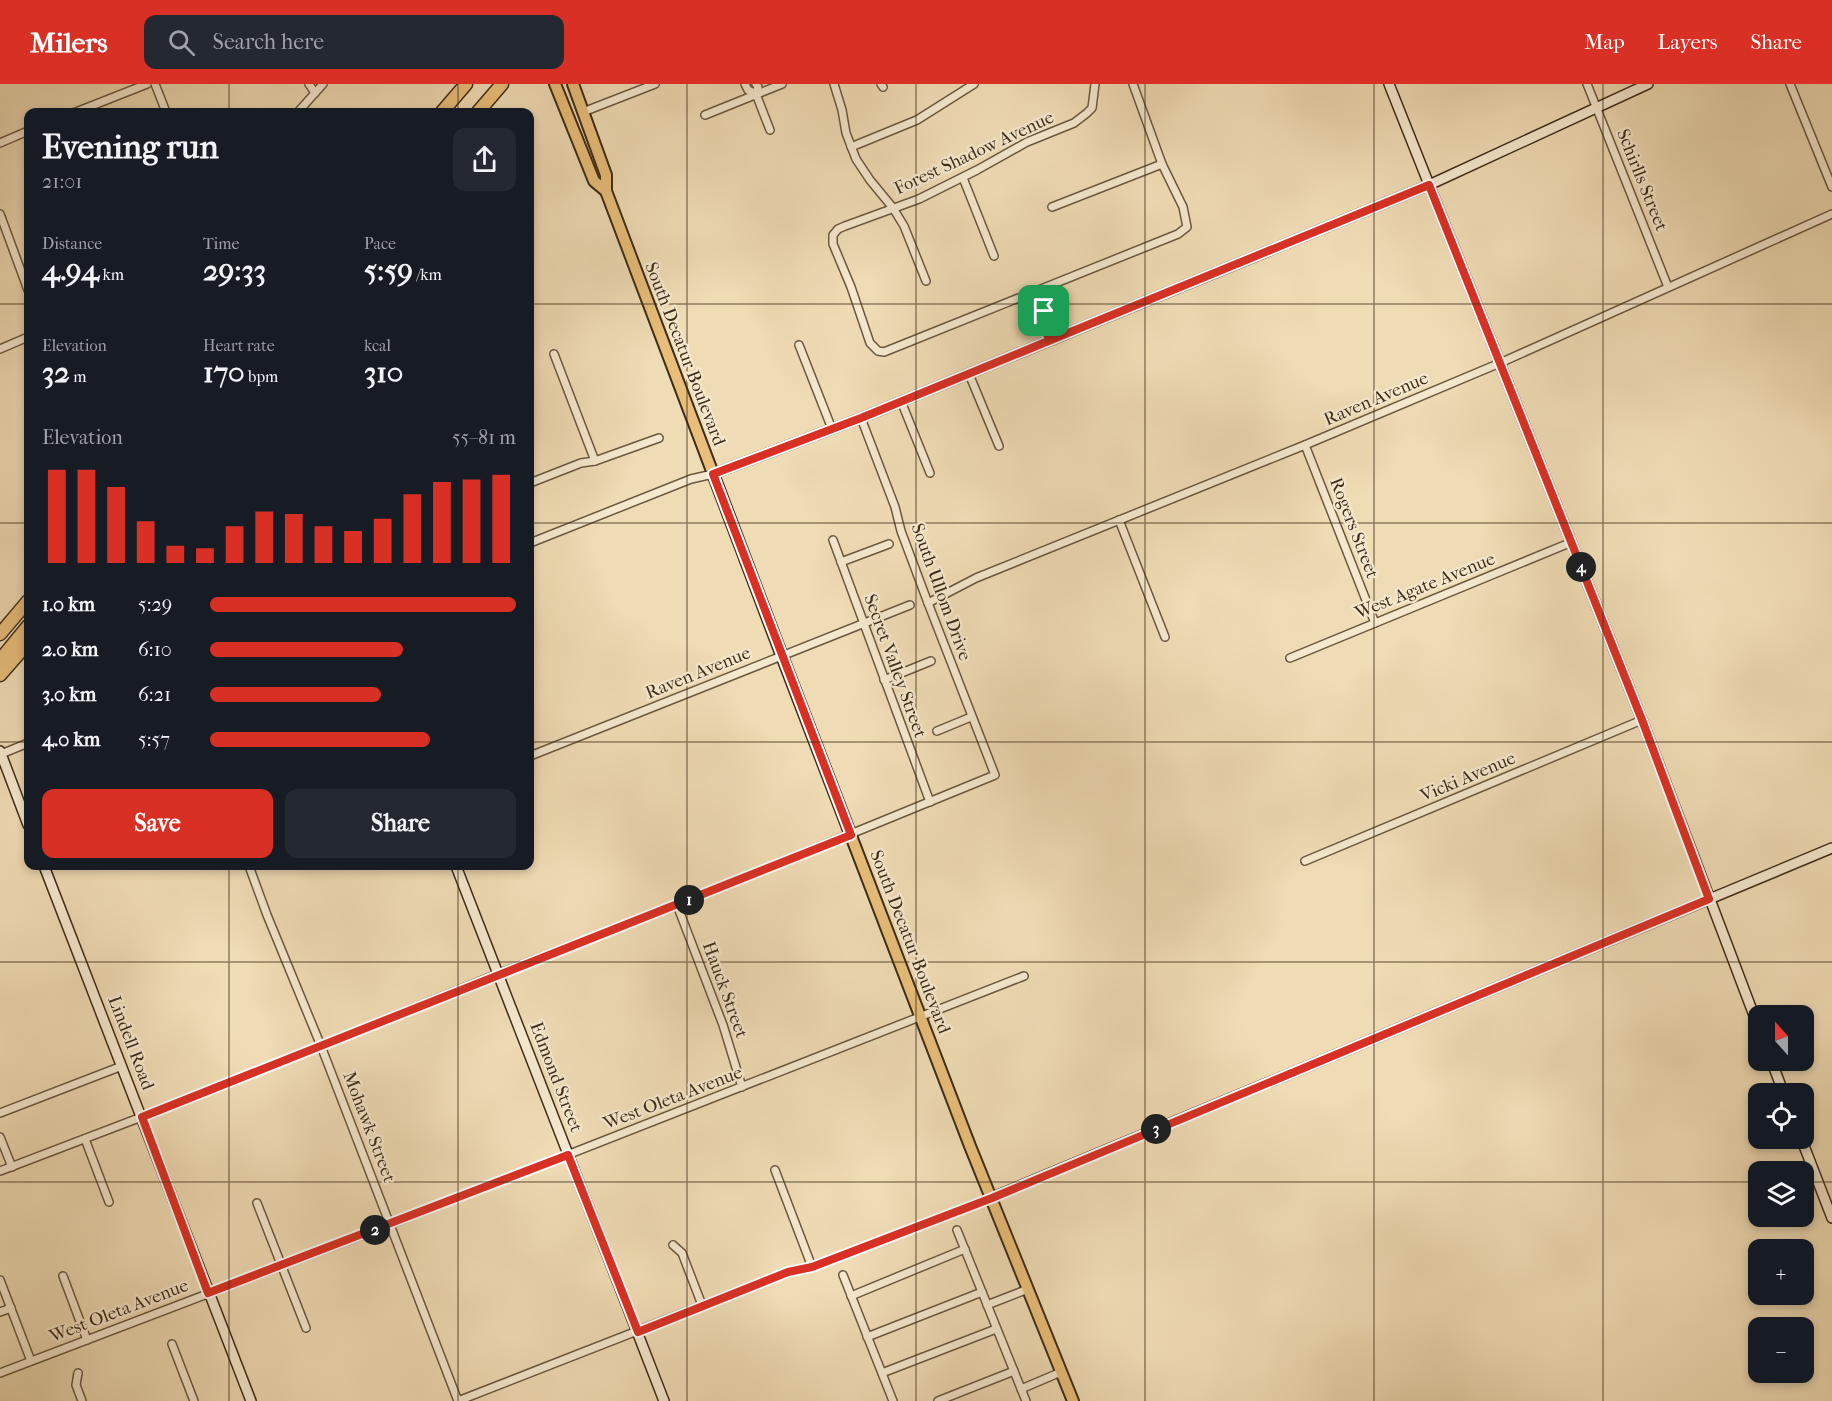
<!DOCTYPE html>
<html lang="en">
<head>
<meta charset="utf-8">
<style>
  :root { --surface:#171b24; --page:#242831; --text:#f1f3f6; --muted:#9ea1a6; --accent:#d93025 }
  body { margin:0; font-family:"IM FELL French Canon",serif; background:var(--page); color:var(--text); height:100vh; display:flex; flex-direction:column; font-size:22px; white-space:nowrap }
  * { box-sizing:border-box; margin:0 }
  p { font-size:20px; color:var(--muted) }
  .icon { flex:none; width:33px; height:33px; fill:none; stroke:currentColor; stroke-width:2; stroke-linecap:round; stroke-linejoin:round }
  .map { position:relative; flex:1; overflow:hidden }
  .side { position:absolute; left:24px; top:24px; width:510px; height:762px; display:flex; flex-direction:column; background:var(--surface); border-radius:12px; box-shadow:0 3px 9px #0003 }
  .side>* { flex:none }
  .needle { width:39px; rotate:339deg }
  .tools { position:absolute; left:1748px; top:921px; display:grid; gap:12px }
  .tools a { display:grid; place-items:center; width:66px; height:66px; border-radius:12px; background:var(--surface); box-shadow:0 3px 9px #0003; font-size:30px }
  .pin { position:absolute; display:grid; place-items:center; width:51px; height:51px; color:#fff; margin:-26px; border-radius:12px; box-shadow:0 3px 9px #0006 }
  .km { position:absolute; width:30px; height:30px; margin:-15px; border-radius:50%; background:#222; color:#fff; font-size:16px; line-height:30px; text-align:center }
  .round { display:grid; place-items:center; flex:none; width:63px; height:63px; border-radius:12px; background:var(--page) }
  .head { display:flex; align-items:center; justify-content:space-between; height:102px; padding:0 18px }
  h1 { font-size:33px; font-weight:700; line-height:45px }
  .metrics { display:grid; grid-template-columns:repeat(3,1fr); gap:9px; height:102px; padding:6px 18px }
  .metrics div { display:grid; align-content:center }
  .metrics b { font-size:30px; font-weight:700 }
  .metrics small { font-size:16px; font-weight:400 }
  .metrics p { font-size:16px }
  .chart { height:168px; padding:12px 18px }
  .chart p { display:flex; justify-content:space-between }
  .chart svg { width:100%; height:108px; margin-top:6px; stroke:var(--accent); stroke-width:6 }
  .cta { display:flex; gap:12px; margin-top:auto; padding:12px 18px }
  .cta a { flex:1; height:69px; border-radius:12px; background:var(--accent); color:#fff; font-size:24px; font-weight:700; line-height:69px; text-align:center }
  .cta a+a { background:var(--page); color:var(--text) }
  ul { padding:0 18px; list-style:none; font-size:20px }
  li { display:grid; grid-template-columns:96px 72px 1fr; align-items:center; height:45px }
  li i { height:15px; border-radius:8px; background:var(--accent) }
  header { display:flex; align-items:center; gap:36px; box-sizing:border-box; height:84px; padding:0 30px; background:var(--accent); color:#fff }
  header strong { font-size:28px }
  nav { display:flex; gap:33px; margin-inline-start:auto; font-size:21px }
  .search { width:420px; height:54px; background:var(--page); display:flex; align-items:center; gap:15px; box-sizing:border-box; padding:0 21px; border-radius:12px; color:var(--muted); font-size:22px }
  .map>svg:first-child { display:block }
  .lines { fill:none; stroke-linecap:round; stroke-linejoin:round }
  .street-casing { stroke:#6a583f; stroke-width:10 }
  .secondary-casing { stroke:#3e2c18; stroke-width:12 }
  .primary-casing { stroke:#3e2c18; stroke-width:14 }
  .highway-casing { stroke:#3e2c18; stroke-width:15 }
  .street { stroke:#f5e8ce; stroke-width:7 }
  .secondary { stroke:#f5e8ce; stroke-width:9 }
  .primary { stroke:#e8be7a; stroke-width:10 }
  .highway { stroke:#e8be7a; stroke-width:12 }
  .route-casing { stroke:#fff; stroke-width:12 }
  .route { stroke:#d93025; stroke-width:8 }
  .grid { fill:none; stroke:#3e2c18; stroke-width:1.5; stroke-opacity:0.55 }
  .labels { text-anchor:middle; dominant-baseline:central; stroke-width:4.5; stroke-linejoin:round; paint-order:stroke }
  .street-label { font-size:18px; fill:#3e2c18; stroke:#f5e8ce }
</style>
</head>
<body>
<header>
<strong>Milers</strong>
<div class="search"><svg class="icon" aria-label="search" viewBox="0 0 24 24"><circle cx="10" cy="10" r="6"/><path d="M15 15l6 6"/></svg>Search here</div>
<nav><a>Map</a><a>Layers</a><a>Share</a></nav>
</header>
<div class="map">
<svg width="1832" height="1317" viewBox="0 0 1832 1317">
  <rect width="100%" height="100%" fill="#efdbb4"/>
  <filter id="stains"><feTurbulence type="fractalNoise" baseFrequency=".00333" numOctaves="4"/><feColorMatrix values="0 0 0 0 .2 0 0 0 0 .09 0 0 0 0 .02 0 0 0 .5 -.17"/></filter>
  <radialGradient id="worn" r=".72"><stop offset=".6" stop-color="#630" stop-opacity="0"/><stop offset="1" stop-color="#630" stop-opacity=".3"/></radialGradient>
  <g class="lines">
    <defs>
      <g id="street">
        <path d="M 155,0 L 166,28"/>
        <path d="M 309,0 L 315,9"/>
        <path d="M 745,0 L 748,6 L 756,10"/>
        <path d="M 756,0 L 758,3 L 756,10 L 770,46"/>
        <path d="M 834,0 L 842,26 L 846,49 L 856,75 L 870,96 L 893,124 L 904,142 L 926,197"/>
        <path d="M 881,0 L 883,3"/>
        <path d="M 1095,0 L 1092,24 L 1087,29 L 1074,39 L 1027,58 L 977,86 L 919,115 L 845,142 L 838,145 L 833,151 L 833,160 L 851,203 L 870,259 L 878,267 L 884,268 L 1178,150 L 1187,143 L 1183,123 L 1162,80 L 1133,0"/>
        <path d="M 1587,0 L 1668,203"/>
        <path d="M 1790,0 L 1832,103"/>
        <path d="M 76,28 L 147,0"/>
        <path d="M 298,28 L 323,0"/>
        <path d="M 583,28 L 655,0"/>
        <path d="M 705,31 L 782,0"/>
        <path d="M 0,59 L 28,47"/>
        <path d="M 851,63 L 917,36 L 974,0"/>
        <path d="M 963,94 L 994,172"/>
        <path d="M 1052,123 L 1162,80"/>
        <path d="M 0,130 L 28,206"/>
        <path d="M 1032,209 C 1027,224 1042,244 1051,256"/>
        <path d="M 1032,209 C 1045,217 1049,240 1050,255"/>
        <path d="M 799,261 L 832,345"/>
        <path d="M 0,265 L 28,253"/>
        <path d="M 554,270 L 595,377"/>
        <path d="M 969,290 L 999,362"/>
        <path d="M 901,317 L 930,389"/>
        <path d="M 1305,361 L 1375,539"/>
        <path d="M 530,399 L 581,379 L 595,377 L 659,354"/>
        <path d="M 1119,436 L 1165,553"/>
        <path d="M 833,456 L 930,718"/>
        <path d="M 530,459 L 691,395 L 713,390"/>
        <path d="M 841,478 L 889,460"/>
        <path d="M 928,519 L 976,494 L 1305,361 L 1500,279 L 1832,130"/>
        <path d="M 1290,574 L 1572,458"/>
        <path d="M 884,596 L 931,577"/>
        <path d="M 937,647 L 971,633"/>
        <path d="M 1,670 L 28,659"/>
        <path d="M 530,672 L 910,521"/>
        <path d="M 1305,777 L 1642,636"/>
        <path d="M 249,782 L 267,831 L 321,962 L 458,1317"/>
        <path d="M 677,821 L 723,941 L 742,1003"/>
        <path d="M 0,1029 L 122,982"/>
        <path d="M 0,1053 L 12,1083"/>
        <path d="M 85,1055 L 109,1118"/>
        <path d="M 775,1086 L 812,1183"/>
        <path d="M 0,1087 L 186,1016 L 498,890 L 677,821 L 995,691 L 928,519 L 901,447 L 895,423 L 861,334"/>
        <path d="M 257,1119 L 306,1244"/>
        <path d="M 957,1146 L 1026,1317"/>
        <path d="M 673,1161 L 682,1169 L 702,1221"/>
        <path d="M 843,1191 L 893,1317"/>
        <path d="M 63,1192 L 87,1256"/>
        <path d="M 0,1196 L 31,1277"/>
        <path d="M 851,1212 L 965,1165"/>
        <path d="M 987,1221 L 1028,1205"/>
        <path d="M 0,1228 L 11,1224"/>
        <path d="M 867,1253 L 982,1208"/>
        <path d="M 172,1260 L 194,1317"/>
        <path d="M 0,1289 L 391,1140 L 1024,892"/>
        <path d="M 78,1289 L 76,1301 L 82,1317"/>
        <path d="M 882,1289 L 996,1245"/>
        <path d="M 1021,1305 L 1061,1288"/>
        <path d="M 458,1317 L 788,1188 L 812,1183 L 991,1114"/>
        <path d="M 938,1317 L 1014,1287"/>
      </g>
      <g id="secondary">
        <path d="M 1389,0 L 1642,636 L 1758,942"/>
        <path d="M 713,390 L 861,334 L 1429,101 L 1648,0"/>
        <path d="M 0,667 L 28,741"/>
        <path d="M 44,782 L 251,1317"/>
        <path d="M 456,782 L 664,1317"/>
        <path d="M 1771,976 L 1784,1010"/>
        <path d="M 1801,1054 L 1832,1134"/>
        <path d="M 991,1114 L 1832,764"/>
      </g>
      <g id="primary">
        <path d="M 555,0 L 594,97 L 606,107"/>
        <path d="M 573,0 L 606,91 L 606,107 L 782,572 L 970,1062 L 1073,1317"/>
      </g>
      <g id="highway">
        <path d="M 442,28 L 466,0"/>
        <path d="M 478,28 L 502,0"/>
        <path d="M 0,550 L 28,517"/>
        <path d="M 0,576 L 28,542"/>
        <path d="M 0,591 L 28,559"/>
      </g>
    </defs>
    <!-- street casing -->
    <use href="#street" class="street-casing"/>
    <!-- secondary casing -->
    <use href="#secondary" class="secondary-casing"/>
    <!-- primary casing -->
    <use href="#primary" class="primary-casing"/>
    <!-- highway casing -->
    <use href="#highway" class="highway-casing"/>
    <!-- street -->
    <use href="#street" class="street"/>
    <!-- secondary -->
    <use href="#secondary" class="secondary"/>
    <!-- primary -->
    <use href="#primary" class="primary"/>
    <!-- highway -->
    <use href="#highway" class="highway"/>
  </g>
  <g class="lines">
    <defs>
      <path id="route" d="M 1044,227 L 1049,240 L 1051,256 L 861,334 L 713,390 L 851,751 L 142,1033 L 208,1209 L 568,1071 L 638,1248 L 788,1188 L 812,1183 L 992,1114 L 1709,815 L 1642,636 L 1429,101 L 1051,256 C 1042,244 1027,224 1032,209 L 1037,212 L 1044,227"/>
    </defs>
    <!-- route casing -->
    <use href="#route" class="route-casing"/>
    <!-- route -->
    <use href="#route" class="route"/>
  </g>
  <!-- grid -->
  <path class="grid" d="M 229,0 L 229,28M 458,0 L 458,28M 687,0 L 687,1317M 916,0 L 916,1317M 1145,0 L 1145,1317M 1374,0 L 1374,1317M 1603,0 L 1603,1317M 0,220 L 28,220M 530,220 L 1832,220M 0,439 L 28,439M 530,439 L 1832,439M 0,658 L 28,658M 530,658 L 1832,658M 229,782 L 229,1317M 458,782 L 458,1317M 0,878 L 1832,878M 0,1098 L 1758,1098M 1803,1098 L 1832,1098"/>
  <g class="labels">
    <!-- street labels -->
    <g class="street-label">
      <text transform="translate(974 69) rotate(-25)">Forest Shadow Avenue</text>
      <text transform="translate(1642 96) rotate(68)">Schirlls Street</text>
      <text transform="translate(685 270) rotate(69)">South Decatur Boulevard</text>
      <text transform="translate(1376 315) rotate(-23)">Raven Avenue</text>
      <text transform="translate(1354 444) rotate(69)">Rogers Street</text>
      <text transform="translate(1425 502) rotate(-22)">West Agate Avenue</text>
      <text transform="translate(941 508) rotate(70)">South Ullom Drive</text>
      <text transform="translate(895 582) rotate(70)">Secret Valley Street</text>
      <text transform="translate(698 589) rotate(-22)">Raven Avenue</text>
      <text transform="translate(1468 693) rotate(-23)">Vicki Avenue</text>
      <text transform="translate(910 858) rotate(69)">South Decatur Boulevard</text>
      <text transform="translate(725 906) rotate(70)">Hauck Street</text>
      <text transform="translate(131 959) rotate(69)">Lindell Road</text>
      <text transform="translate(556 993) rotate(69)">Edmond Street</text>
      <text transform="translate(673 1014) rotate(-21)">West Oleta Avenue</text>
      <text transform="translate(369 1043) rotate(69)">Mohawk Street</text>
      <text transform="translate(119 1227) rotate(-21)">West Oleta Avenue</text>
    </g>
  </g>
  <rect width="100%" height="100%" filter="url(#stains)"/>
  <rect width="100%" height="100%" fill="url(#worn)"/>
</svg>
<div class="tools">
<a><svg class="needle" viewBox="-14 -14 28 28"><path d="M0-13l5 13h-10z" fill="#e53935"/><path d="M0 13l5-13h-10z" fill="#9ea1a6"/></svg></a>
<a><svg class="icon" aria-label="locate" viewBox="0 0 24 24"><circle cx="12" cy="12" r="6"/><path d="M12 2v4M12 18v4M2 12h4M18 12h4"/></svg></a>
<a><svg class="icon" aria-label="layers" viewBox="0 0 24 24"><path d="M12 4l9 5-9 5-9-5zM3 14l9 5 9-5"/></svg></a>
<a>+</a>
<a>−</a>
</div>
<div class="pin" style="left:1044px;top:227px;background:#1e9e55"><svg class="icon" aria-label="arrive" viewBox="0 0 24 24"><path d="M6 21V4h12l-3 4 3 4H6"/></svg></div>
<b class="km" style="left:689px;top:816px">1</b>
<b class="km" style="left:375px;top:1146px">2</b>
<b class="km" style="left:1156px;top:1045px">3</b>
<b class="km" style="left:1581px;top:483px">4</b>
<section class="side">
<div class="head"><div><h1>Evening run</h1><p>21:01</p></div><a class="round"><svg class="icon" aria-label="share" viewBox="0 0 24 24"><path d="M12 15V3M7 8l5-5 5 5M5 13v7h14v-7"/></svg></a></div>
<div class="metrics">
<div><p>Distance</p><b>4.94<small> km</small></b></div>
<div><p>Time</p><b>29:33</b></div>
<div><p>Pace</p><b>5:59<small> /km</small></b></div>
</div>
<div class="metrics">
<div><p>Elevation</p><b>32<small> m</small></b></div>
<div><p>Heart rate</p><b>170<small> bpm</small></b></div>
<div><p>kcal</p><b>310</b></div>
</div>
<div class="chart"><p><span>Elevation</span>55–81 m</p>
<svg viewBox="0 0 160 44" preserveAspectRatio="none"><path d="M5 44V6M15 44V6M25 44V13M35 44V27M45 44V37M55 44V38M65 44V29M75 44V23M85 44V24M95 44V29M105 44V31M115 44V26M125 44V16M135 44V11M145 44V10M155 44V8"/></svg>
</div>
<ul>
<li><b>1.0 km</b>5:29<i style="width:100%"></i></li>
<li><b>2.0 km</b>6:10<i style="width:63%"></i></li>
<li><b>3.0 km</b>6:21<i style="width:56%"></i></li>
<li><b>4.0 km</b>5:57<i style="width:72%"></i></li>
</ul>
<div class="cta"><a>Save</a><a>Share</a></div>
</section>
</div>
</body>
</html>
